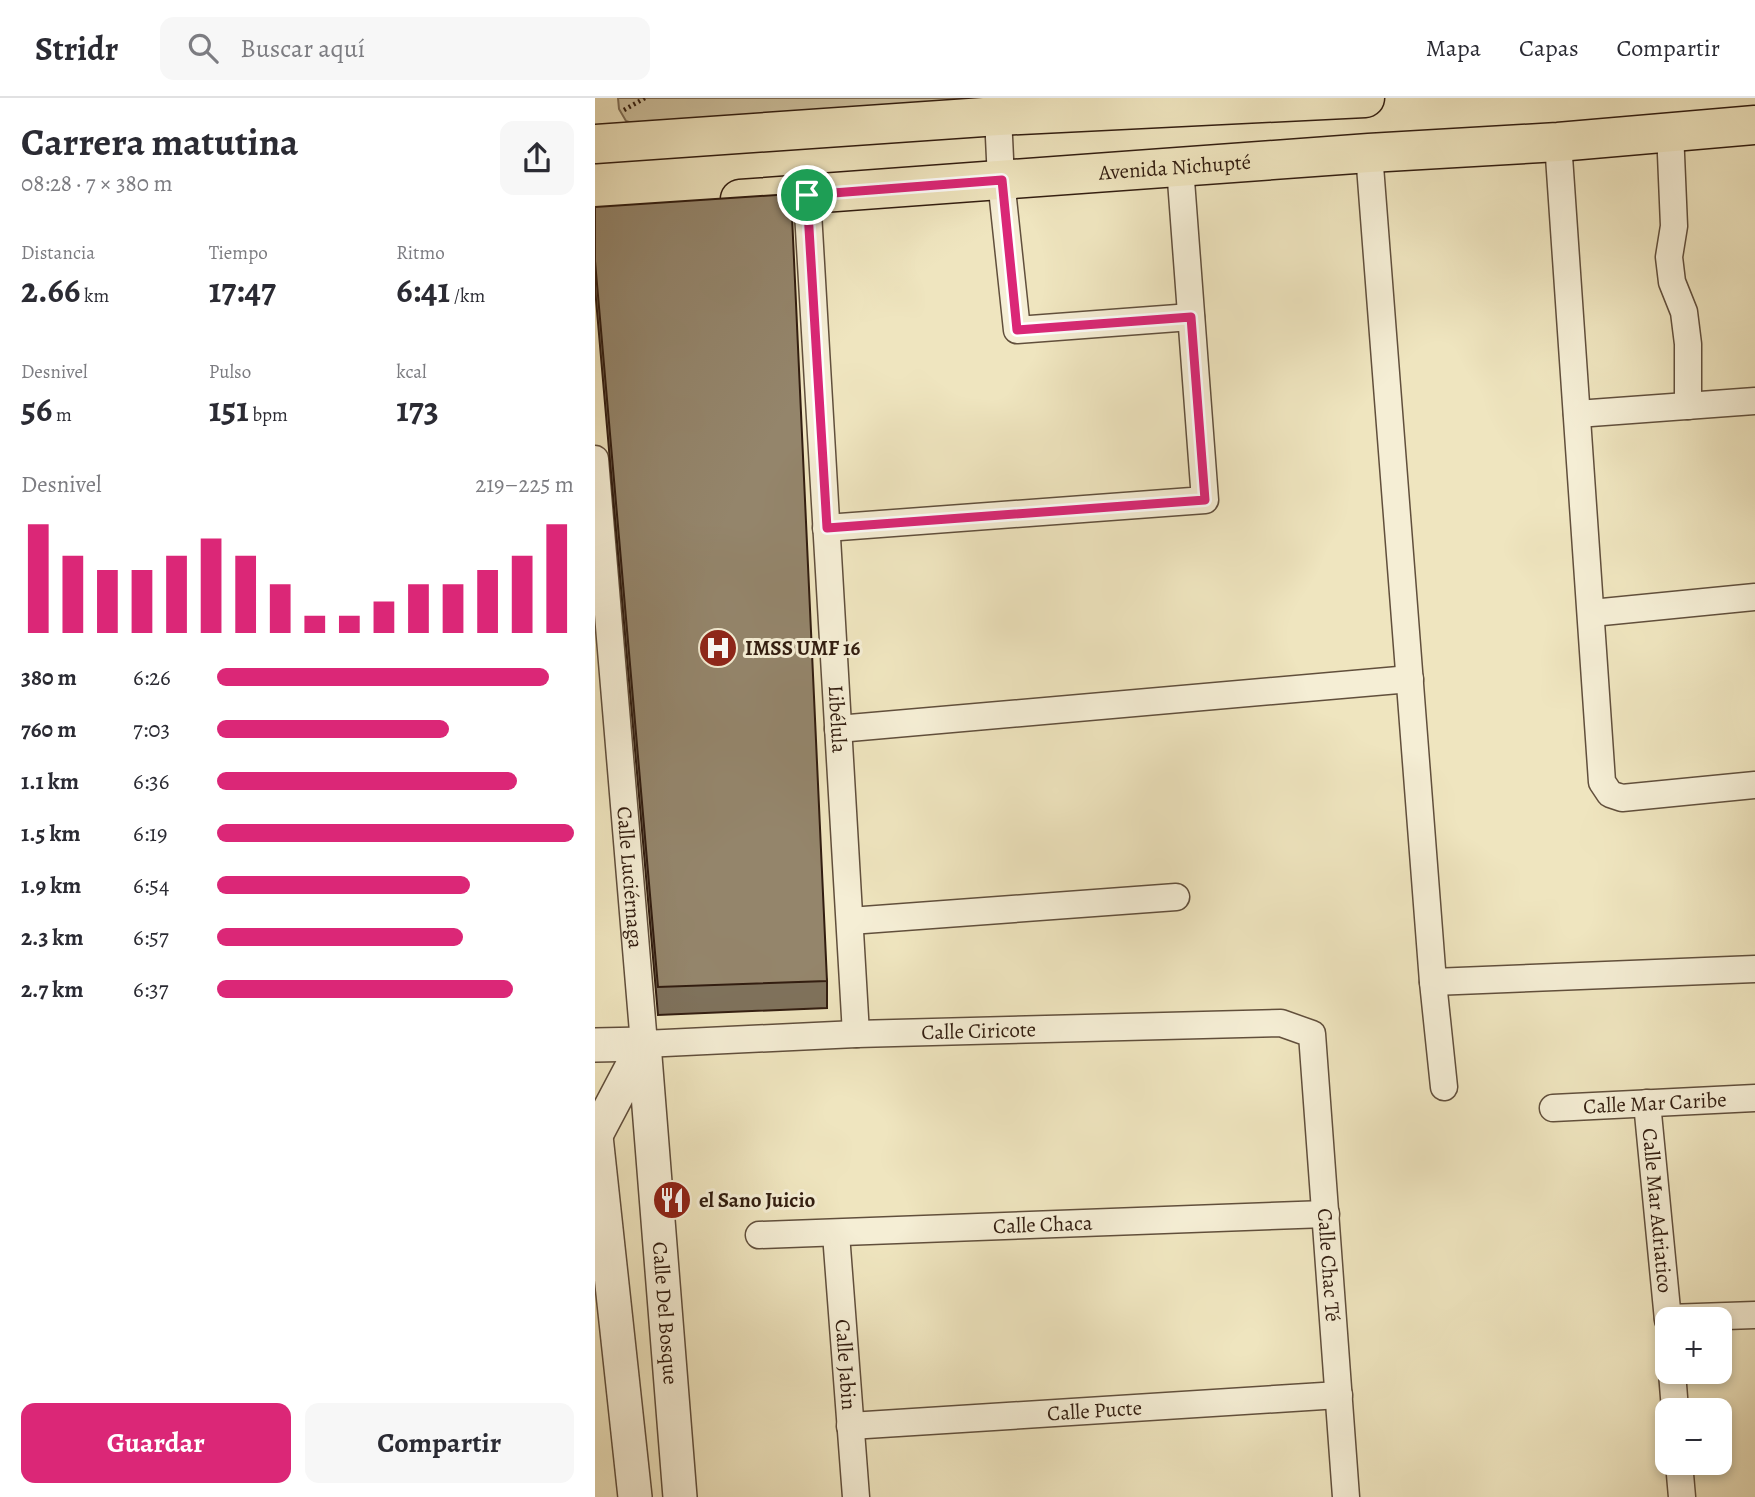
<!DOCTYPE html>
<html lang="es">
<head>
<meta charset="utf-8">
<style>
  :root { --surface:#fff; --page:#f7f7f7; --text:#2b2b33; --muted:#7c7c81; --line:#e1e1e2; --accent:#db2777 }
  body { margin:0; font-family:Alegreya,serif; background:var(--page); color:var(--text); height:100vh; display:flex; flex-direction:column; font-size:26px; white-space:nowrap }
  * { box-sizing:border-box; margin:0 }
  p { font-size:23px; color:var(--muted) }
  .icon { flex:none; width:38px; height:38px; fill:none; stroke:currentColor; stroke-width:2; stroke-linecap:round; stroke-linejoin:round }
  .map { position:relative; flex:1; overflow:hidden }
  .sheet { display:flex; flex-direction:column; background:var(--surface); width:595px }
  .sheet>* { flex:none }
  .controls { position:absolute; left:1060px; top:1209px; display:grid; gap:14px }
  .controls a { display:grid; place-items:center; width:77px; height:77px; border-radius:14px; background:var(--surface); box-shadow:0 4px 10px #0003; font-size:35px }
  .pin { position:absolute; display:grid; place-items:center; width:60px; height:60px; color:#fff; margin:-30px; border:4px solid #fff; border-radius:50%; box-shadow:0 2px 7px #0007 }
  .round { display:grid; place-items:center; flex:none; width:74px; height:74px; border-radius:14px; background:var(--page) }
  .overview { display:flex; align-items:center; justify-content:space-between; height:119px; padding:0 21px }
  h1 { font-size:38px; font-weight:700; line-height:52px }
  .stats { display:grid; grid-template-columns:repeat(3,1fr); gap:10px; height:119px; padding:7px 21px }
  .stats div { display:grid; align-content:center }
  .stats b { font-size:35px; font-weight:700 }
  .stats small { font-size:19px; font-weight:400 }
  .stats p { font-size:19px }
  .chart { height:196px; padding:14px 21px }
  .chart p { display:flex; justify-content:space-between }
  .chart svg { width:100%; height:126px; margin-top:7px; stroke:var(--accent); stroke-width:6 }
  .action { display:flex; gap:14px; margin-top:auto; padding:14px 21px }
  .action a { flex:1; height:80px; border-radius:14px; background:var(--accent); color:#fff; font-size:28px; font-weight:700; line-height:80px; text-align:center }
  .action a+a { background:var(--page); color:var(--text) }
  ul { padding:0 21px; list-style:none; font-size:23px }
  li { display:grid; grid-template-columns:112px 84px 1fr; align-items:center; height:52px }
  li i { height:18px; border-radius:9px; background:var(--accent) }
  header { display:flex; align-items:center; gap:42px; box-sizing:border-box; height:98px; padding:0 35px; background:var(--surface); border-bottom:2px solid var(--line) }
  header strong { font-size:33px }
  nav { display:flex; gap:38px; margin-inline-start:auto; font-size:24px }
  .search { width:490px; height:63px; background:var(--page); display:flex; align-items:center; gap:18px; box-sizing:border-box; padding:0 24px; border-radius:14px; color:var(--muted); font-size:26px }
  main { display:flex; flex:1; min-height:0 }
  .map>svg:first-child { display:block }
  .green { fill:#cfc3a1; stroke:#807058; stroke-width:2 }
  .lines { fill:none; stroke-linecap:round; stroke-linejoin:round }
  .minor-casing { stroke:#614f3c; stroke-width:29 }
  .tertiary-casing { stroke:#614f3c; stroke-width:36 }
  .primary-casing { stroke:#321d10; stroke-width:41 }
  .path { stroke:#321d10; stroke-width:4.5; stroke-dasharray:2 3.5; stroke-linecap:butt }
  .minor { stroke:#f5eed5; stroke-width:26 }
  .tertiary { stroke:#f5eed5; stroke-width:33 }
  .primary { stroke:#efe5bf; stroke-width:38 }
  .wall { fill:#7f725c; stroke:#321d10; stroke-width:2 }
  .building { fill:#94856b; stroke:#321d10; stroke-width:2 }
  .route-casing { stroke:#fff; stroke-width:14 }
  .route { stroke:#db2777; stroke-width:9 }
  .labels { text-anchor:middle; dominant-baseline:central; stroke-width:6; stroke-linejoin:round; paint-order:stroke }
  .street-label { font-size:21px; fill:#321d10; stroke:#f5eed5 }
  .poi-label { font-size:21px; font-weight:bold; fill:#321d10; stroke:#f5eed5; text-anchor:start }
</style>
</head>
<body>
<header>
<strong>Stridr</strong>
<div class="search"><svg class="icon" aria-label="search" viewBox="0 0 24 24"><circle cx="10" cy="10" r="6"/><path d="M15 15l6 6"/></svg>Buscar aquí</div>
<nav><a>Mapa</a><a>Capas</a><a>Compartir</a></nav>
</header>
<main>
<section class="sheet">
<div class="overview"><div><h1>Carrera matutina</h1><p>08:28 · 7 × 380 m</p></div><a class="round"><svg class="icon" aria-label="share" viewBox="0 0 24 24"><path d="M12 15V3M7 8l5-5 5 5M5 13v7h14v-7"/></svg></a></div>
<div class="stats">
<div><p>Distancia</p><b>2.66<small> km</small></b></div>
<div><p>Tiempo</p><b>17:47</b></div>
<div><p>Ritmo</p><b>6:41<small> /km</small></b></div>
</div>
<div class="stats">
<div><p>Desnivel</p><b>56<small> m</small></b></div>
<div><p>Pulso</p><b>151<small> bpm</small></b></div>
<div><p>kcal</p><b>173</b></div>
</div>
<div class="chart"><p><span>Desnivel</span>219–225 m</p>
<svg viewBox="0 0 160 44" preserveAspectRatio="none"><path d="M5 44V6M15 44V17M25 44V22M35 44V22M45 44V17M55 44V11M65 44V17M75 44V27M85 44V38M95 44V38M105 44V33M115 44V27M125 44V27M135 44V22M145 44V17M155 44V6"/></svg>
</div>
<ul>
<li><b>380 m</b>6:26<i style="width:93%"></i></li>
<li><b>760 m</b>7:03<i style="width:65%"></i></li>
<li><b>1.1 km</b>6:36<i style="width:84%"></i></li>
<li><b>1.5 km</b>6:19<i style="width:100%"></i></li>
<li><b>1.9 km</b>6:54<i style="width:71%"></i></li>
<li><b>2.3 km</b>6:57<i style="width:69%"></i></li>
<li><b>2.7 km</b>6:37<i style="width:83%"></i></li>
</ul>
<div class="action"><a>Guardar</a><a>Compartir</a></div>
</section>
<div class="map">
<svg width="1160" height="1399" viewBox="0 0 1160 1399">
  <rect width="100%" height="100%" fill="#efe5bf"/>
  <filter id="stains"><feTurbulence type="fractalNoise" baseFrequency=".00286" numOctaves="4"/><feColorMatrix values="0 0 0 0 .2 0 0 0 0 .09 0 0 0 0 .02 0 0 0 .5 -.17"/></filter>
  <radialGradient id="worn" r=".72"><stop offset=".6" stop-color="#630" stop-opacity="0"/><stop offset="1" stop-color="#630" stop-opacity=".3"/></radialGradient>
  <!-- green -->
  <path class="green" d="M 23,0 L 416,0 L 54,31 L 31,23 L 24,11 Z"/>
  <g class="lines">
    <defs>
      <g id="minor">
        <path d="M 403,18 L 406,82 L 422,232 L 596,219"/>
        <path d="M 1075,33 L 1079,128 L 1074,159 L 1077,184 L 1089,214 L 1093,246 L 1093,308"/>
        <path d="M 963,44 L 1007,684 L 1015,696 L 1027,700 L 1160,687"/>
        <path d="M 774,55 L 838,884 L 849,989"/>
        <path id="s1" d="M 212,97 L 261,936"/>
        <path d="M 982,316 L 1160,303"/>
        <path id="s2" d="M 0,361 L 49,946 L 261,936 L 686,925 L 717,936 L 751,1399"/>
        <path d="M 231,430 L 610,402 L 585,69"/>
        <path d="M 997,515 L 1160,499"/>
        <path d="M 243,631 L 815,581"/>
        <path d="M 255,823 L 581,799"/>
        <path d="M 838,884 L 1160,871"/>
        <path id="s3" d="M 1052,1005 L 1073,1222"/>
        <path id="s4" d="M 958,1010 L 1160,1000"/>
        <path id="s5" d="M 241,1136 L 261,1399"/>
        <path id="s6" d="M 164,1137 L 731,1116"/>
        <path d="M 1073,1220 L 1160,1217"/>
        <path d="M 1077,1274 L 1080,1312"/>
        <path id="s7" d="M 255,1328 L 744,1297"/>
        <path d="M 1084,1365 L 1087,1399"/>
      </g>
      <g id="tertiary">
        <path id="s8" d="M 49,946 L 85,1399"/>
        <path d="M 0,947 L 49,946"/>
        <path d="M 0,1029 L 40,1399"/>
        <path d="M 2,1035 L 49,946"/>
      </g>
      <g id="primary">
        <path d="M 0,46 L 403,18 L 770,0"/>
        <path id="s9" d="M 145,101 L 774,55 L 963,44 L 1160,27"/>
      </g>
    </defs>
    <!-- minor casing -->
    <use href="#minor" class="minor-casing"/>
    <!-- tertiary casing -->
    <use href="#tertiary" class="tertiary-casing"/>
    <!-- primary casing -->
    <use href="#primary" class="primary-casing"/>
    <!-- path -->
    <path class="path" d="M 29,12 L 50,0"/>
    <!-- minor -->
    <use href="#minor" class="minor"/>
    <!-- tertiary -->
    <use href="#tertiary" class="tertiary"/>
    <!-- primary -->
    <use href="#primary" class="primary"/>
  </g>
  <!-- wall -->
  <path class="wall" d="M 0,109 L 232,883 L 232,910 L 63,917 L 0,190 Z"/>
  <!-- building -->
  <path class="building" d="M 196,96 L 232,883 L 63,889 L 0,163 L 0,109 Z"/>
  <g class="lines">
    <defs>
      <path id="route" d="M 407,82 L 422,232 L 596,219 L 610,402 L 232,430 L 212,97 Z"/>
    </defs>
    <!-- route casing -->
    <use href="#route" class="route-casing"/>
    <!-- route -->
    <use href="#route" class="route"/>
  </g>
  <!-- icons -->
  <defs>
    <symbol id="hospital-disc" viewBox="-11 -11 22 22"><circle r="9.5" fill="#8f2418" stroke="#f5eed5"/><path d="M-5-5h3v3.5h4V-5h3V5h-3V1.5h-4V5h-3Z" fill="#fff"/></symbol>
    <symbol id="restaurant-disc" viewBox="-11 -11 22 22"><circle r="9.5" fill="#8f2418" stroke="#f5eed5"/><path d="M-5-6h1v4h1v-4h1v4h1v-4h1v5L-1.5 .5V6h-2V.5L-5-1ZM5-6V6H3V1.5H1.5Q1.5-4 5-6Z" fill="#fff"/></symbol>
  </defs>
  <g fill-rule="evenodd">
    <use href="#hospital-disc" x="101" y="528" width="44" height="44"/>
    <use href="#restaurant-disc" x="55" y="1080" width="44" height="44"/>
  </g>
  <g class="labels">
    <!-- street labels -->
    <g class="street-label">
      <text stroke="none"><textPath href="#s9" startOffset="436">Avenida Nichupté</textPath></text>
      <text stroke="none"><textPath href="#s1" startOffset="525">Libélula</textPath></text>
      <text stroke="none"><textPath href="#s2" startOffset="420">Calle Luciérnaga</textPath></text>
      <text stroke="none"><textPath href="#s2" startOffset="922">Calle Ciricote</textPath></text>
      <text stroke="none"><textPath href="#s4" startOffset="102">Calle Mar Caribe</textPath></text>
      <text stroke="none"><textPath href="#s3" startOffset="108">Calle Mar Adriatico</textPath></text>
      <text stroke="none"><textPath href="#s6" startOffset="284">Calle Chaca</textPath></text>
      <text stroke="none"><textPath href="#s2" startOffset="1489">Calle Chac Té</textPath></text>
      <text stroke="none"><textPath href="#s8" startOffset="270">Calle Del Bosque</textPath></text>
      <text stroke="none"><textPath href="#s5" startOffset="131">Calle Jabin</textPath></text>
      <text stroke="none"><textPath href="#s7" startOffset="245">Calle Pucte</textPath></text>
    </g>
    <!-- poi labels -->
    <g class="poi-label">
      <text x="150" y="550">IMSS UMF 16</text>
      <text x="104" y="1102">el Sano Juicio</text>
    </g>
  </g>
  <rect width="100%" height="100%" filter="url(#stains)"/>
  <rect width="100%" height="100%" fill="url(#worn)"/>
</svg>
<div class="controls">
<a>+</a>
<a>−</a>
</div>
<div class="pin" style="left:212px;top:97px;background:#1e9e55"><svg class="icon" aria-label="arrive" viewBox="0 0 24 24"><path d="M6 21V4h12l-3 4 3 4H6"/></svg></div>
</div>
</main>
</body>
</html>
